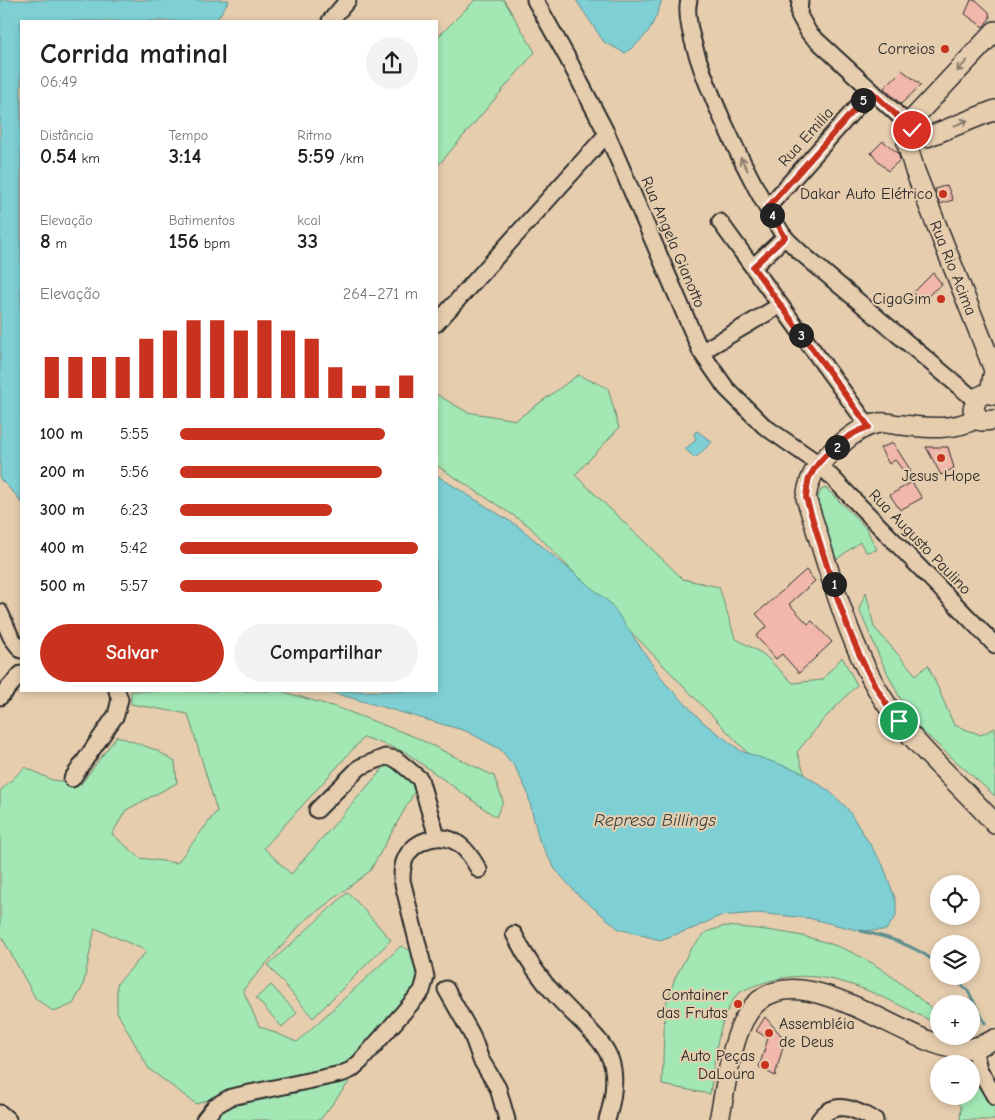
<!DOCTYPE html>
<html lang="pt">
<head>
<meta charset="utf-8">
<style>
  :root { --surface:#fff; --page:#f2f2f2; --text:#202124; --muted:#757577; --accent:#c8321e }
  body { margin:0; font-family:"Comic Neue",sans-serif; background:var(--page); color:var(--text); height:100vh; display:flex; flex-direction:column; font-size:19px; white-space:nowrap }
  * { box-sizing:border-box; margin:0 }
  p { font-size:16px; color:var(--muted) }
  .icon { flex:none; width:28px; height:28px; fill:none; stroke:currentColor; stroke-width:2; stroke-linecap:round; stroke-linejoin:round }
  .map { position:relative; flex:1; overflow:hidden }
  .side { position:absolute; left:20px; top:20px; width:418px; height:672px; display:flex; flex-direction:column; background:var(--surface); border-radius:0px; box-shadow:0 2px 8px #0003 }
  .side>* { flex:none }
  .fabs { position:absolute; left:930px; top:875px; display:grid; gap:10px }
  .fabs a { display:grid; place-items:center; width:50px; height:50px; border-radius:50%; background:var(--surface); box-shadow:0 2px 8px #0003; font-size:25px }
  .pin { position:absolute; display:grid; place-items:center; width:42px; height:42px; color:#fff; margin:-21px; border:2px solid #fff; border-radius:50%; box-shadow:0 1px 5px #0007 }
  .km { position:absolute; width:25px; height:25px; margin:-12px; border-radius:50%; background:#222; color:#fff; font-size:14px; line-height:25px; text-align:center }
  .round { display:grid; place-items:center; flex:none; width:52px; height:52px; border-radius:26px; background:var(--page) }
  .head { display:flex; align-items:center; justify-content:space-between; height:85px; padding:0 20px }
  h1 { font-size:28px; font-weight:700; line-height:38px }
  .stats { display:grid; grid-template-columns:repeat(3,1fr); gap:8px; height:85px; padding:5px 20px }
  .stats div { display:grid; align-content:center }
  .stats b { font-size:21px; font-weight:700 }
  .stats small { font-size:14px; font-weight:400 }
  .stats p { font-size:14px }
  .chart { height:140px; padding:10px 20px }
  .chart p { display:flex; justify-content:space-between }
  .chart svg { width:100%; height:90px; margin-top:5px; stroke:var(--accent); stroke-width:6 }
  .primary-button { display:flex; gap:10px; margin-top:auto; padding:10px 20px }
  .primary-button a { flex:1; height:58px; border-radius:30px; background:var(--accent); color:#fff; font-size:20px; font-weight:700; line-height:58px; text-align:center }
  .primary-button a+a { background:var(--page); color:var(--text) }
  ul { padding:0 20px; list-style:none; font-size:16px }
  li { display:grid; grid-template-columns:80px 60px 1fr; align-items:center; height:38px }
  li i { height:12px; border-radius:6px; background:var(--accent) }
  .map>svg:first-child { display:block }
  .green { fill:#a2e7b4; stroke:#668970 }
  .water { fill:#7fd0d4; stroke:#5d8e90 }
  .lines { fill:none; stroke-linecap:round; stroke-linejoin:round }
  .stream { stroke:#5d8e90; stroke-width:3 }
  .building { fill:#f1b7ab; stroke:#2b2b2b }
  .minor-casing { stroke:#2b2b2b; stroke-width:19 }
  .major-casing { stroke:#2b2b2b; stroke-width:22 }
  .minor { stroke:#e6cdae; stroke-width:15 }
  .major { stroke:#e6cdae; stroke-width:19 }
  .oneway { stroke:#887c6c }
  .route-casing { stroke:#fff; stroke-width:10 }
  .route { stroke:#c8321e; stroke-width:6 }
  .poi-dot { fill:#c8321e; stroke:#e6cdae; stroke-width:2 }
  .labels { text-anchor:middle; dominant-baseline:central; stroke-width:4; stroke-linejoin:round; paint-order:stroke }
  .poi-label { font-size:16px; fill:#2b2b2b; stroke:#e6cdae; text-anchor:end }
  .street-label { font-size:16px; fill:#2b2b2b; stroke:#e6cdae }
  .water-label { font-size:18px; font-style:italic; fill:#384444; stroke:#e6cdae }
</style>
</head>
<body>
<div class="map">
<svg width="995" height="1120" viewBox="0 0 995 1120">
  <rect width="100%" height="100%" fill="#e6cdae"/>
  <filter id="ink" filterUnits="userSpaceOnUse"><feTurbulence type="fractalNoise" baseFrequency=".02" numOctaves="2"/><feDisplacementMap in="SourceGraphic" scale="10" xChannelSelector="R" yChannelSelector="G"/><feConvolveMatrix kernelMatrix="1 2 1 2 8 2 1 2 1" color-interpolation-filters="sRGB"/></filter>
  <g filter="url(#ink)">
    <!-- green -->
    <g class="green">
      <path d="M 475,0 L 504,0 L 535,52 L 436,168 L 436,39 Z"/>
      <path d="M 578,375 L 608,388 L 619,428 L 575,475 L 683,579 L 719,587 L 735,638 L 763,654 L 793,683 L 822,680 L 842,657 L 857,685 L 824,719 L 797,752 L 806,778 L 776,782 L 528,525 L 436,465 L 436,394 L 467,412 L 516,420 Z"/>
      <path d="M 826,488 L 866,528 L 877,550 L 866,552 L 860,542 L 834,561 L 815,505 L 821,490 Z"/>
      <path d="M 866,592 L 874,627 L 916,675 L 928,665 L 954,725 L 981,735 L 995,728 L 995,796 L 912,722 L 880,658 L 859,609 Z"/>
      <path d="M 131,691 L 280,691 L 339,708 L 415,737 L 494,776 L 503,801 L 496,817 L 405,752 L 364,737 L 264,848 L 291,874 L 393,757 L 424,775 L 370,871 L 303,922 L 243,990 L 259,1026 L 297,1042 L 401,946 L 417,954 L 419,991 L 320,1120 L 214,1120 L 228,1093 L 196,1104 L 149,1069 L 117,1012 L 117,984 L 147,951 L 95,928 L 83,986 L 73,1004 L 54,1012 L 36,999 L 0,934 L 0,791 L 25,767 L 52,780 L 81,784 L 117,736 L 156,750 L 175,762 L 177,783 L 126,810 L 112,834 L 140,858 L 177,863 L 217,811 L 188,714 L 131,704 Z"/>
      <path d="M 348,892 L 391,940 L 313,1018 L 268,965 Z"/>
      <path d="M 725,926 C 774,930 822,935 865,959 C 891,973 915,996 939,1014 L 939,1025 C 884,998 826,961 763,983 C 756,985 741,990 736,996 C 716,1022 715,1063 710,1094 L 662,1085 L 665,1007 L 675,978 L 690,950 L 706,932 Z"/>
      <path d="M 271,985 L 297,1013 L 282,1027 L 256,998 Z"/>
      <path d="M 971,1073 L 995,1102 L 995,1120 L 960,1120 L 961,1107 L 952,1096 L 971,1096 Z"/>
    </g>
    <!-- water -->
    <g class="water">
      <path d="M 0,0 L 229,0 L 216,21 L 21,21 L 21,503 L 16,495 L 0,479 Z"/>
      <path d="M 576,0 L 662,0 C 653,26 648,37 625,53 L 604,42 Z"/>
      <path d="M 697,431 L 712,442 L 695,458 L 685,449 L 696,440 L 694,433 Z"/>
      <path d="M 436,475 L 519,527 L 611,604 L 665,683 L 704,723 L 741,751 L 799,771 L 829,791 L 847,808 L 883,865 L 896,901 L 896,916 L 886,930 L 861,931 L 808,918 L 757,913 L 720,916 L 694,928 L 660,940 L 619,929 L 578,895 L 555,869 L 539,840 L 527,791 L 515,767 L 500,749 L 466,731 L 327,691 L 436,691 Z"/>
    </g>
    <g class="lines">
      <!-- stream -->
      <g class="stream">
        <path d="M 861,931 C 889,937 917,946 939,965"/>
        <path d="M 952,976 L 968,991 L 985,1023"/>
      </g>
    </g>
    <!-- building -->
    <g class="building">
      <path d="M 971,0 L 976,0 L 989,12 L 990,18 L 983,27 L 965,14 Z"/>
      <path d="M 902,70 L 921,85 L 901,104 L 884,88 Z"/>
      <path d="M 883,141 L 898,153 L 900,160 L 888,171 L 871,153 Z"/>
      <path d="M 947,185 L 953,200 L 940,204 L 935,189 Z"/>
      <path d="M 933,273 L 942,284 L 932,292 L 922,304 L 912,294 Z"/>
      <path d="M 893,443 L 911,471 L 906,474 L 895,460 L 889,464 L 880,448 Z"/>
      <path d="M 926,447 L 948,447 L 954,468 L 941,475 Z"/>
      <path d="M 912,482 L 922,498 L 900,510 L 890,495 Z"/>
      <path d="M 806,570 L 815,581 L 789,604 L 808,624 L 812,621 L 832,642 L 799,673 L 782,654 L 776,659 L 756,636 L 767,626 L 756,614 Z"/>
      <path d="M 765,1017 L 787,1042 L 783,1047 L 775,1076 L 759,1067 L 768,1038 L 756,1031 Z"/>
    </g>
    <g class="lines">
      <defs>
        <g id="minor">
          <path d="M 535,0 L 567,57 L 607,134 L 701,352 L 726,388 L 764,426 L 819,464 L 995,645"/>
          <path d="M 689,0 C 677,41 758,198 784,236 C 789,242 795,247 800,252 L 975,400"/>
          <path d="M 800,0 L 799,15 L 809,33 L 908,124"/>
          <path d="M 330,21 L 348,0"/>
          <path d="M 768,207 L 871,91"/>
          <path d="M 720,222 L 869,427"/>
          <path d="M 753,267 L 785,237"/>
          <path d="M 436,324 L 607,134"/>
          <path d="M 701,352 L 779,306"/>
          <path d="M 0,612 L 11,637 L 21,650"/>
          <path d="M 0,697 L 21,674"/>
          <path d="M 72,779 L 116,715 L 120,699 L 117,691"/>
          <path d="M 317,810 L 360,767 L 385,757 L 396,759 L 420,779 L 437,837"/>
          <path d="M 514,934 C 525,956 540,979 557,997 C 599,1043 628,1050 607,1120"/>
          <path d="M 446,989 L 472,1035 L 481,1060 L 498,1088 L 507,1120"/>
          <path d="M 974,1048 L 979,1069 L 995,1097"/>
          <path d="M 0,1113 L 8,1120"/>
          <path d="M 204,1120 L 215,1106 L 231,1097 L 341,1074 L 351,1070 L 360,1062 L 422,991 L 426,977 L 402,880 C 402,872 402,865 406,857 C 416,839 443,831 460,845 C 468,851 474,861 479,870"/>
          <path d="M 819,1120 C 835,1098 856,1110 875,1120"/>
        </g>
        <g id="major">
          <path d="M 908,124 L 916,133 L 927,137 L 995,110"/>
          <path d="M 990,393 L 994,370 L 915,171 L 907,144 L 908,124 L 995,31"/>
          <path d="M 995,395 L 987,393 L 978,397 L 973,409 L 981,421 L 995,420"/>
          <path d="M 977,418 C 955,431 927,428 902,425 C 895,425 886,422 879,423 C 863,426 851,435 840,445 C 819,462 810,471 806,498 C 828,565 850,655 892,712 C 922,753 962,786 995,824"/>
          <path d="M 719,1120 C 726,1089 730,1040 748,1013 C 793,945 905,1046 959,1049 C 972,1050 984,1045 995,1039"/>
        </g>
      </defs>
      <!-- minor casing -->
      <use href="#minor" class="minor-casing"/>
      <!-- major casing -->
      <use href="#major" class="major-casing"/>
      <!-- minor -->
      <use href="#minor" class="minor"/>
      <!-- major -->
      <use href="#major" class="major"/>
    </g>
    <!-- one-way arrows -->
    <defs><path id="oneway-shaft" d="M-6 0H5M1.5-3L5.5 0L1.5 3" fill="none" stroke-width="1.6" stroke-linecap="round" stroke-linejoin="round" transform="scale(1.25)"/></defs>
    <g class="oneway">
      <use href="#oneway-shaft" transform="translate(962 66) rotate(133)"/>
      <use href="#oneway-shaft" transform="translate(961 123) rotate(-22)"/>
      <use href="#oneway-shaft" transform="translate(744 164) rotate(-119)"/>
    </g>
  </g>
  <g class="lines" filter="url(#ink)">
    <defs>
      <path id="route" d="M 899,721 C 849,658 830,572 806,498 C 807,492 807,484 809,478 C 820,456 846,434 869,427 L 753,267 L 785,237 L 768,207 L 871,91 L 912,130"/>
    </defs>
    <!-- route casing -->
    <use href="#route" class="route-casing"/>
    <!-- route -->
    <use href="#route" class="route"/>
  </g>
  <!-- markers -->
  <g class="poi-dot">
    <circle cx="945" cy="49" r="5"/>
    <circle cx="943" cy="194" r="5"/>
    <circle cx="941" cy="299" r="5"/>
    <circle cx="941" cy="458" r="5"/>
    <circle cx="738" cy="1004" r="5"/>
    <circle cx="769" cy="1033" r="5"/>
    <circle cx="765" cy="1065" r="5"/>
  </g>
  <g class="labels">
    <!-- poi labels -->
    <g class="poi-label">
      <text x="935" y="49">Correios</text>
      <text x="933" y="194">Dakar Auto Elétrico</text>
      <text x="931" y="299">CigaGim</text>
      <text x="941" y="476" text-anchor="middle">Jesus Hope</text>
      <text x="728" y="995">Container<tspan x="728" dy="18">das Frutas</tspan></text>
      <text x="779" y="1024" text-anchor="start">Assembléia<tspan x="779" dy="18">de Deus</tspan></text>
      <text x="755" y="1056">Auto Peças<tspan x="755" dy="18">DaLoura</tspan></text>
    </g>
    <!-- street labels -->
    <g class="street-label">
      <text transform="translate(806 137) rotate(-48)">Rua Emilia</text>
      <text transform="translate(673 242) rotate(67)">Rua Angela Gianotto</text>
      <text transform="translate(953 268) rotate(68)">Rua Rio Acima</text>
      <text transform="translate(920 542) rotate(46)">Rua Augusto Paulino</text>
    </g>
    <!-- water labels -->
    <g class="water-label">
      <text x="655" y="820">Represa Billings</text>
    </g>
  </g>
</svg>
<div class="fabs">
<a><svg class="icon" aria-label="locate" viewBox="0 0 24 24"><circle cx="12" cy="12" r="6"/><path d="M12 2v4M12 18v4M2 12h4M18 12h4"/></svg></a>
<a><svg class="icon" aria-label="layers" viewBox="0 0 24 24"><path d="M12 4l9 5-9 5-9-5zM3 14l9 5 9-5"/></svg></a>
<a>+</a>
<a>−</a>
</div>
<div class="pin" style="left:899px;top:721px;background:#1e9e55"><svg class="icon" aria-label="arrive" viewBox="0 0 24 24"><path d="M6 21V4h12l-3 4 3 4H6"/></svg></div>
<div class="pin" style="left:912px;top:130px;background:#d93025"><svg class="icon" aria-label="check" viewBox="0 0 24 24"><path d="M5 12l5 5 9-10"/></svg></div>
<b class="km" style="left:834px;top:584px">1</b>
<b class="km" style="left:837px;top:447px">2</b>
<b class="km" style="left:801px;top:335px">3</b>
<b class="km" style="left:772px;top:215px">4</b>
<b class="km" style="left:863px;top:100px">5</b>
<section class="side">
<div class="head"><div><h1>Corrida matinal</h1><p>06:49</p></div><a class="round"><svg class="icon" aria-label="share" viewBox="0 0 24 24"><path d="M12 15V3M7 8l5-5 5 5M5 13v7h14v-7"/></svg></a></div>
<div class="stats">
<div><p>Distância</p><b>0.54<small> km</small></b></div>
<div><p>Tempo</p><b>3:14</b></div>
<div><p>Ritmo</p><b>5:59<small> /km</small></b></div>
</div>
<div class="stats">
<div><p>Elevação</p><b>8<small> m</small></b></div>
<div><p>Batimentos</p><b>156<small> bpm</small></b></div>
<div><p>kcal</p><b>33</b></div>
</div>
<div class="chart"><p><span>Elevação</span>264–271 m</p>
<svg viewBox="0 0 160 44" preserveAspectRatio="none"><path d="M5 44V24M15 44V24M25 44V24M35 44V24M45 44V15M55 44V11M65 44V6M75 44V6M85 44V11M95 44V6M105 44V11M115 44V15M125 44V29M135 44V38M145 44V38M155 44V33"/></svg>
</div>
<ul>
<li><b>100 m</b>5:55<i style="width:86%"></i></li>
<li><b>200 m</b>5:56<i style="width:85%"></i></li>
<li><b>300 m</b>6:23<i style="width:64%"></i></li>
<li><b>400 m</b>5:42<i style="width:100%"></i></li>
<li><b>500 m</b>5:57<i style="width:85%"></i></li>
</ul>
<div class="primary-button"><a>Salvar</a><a>Compartilhar</a></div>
</section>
</div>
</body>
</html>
